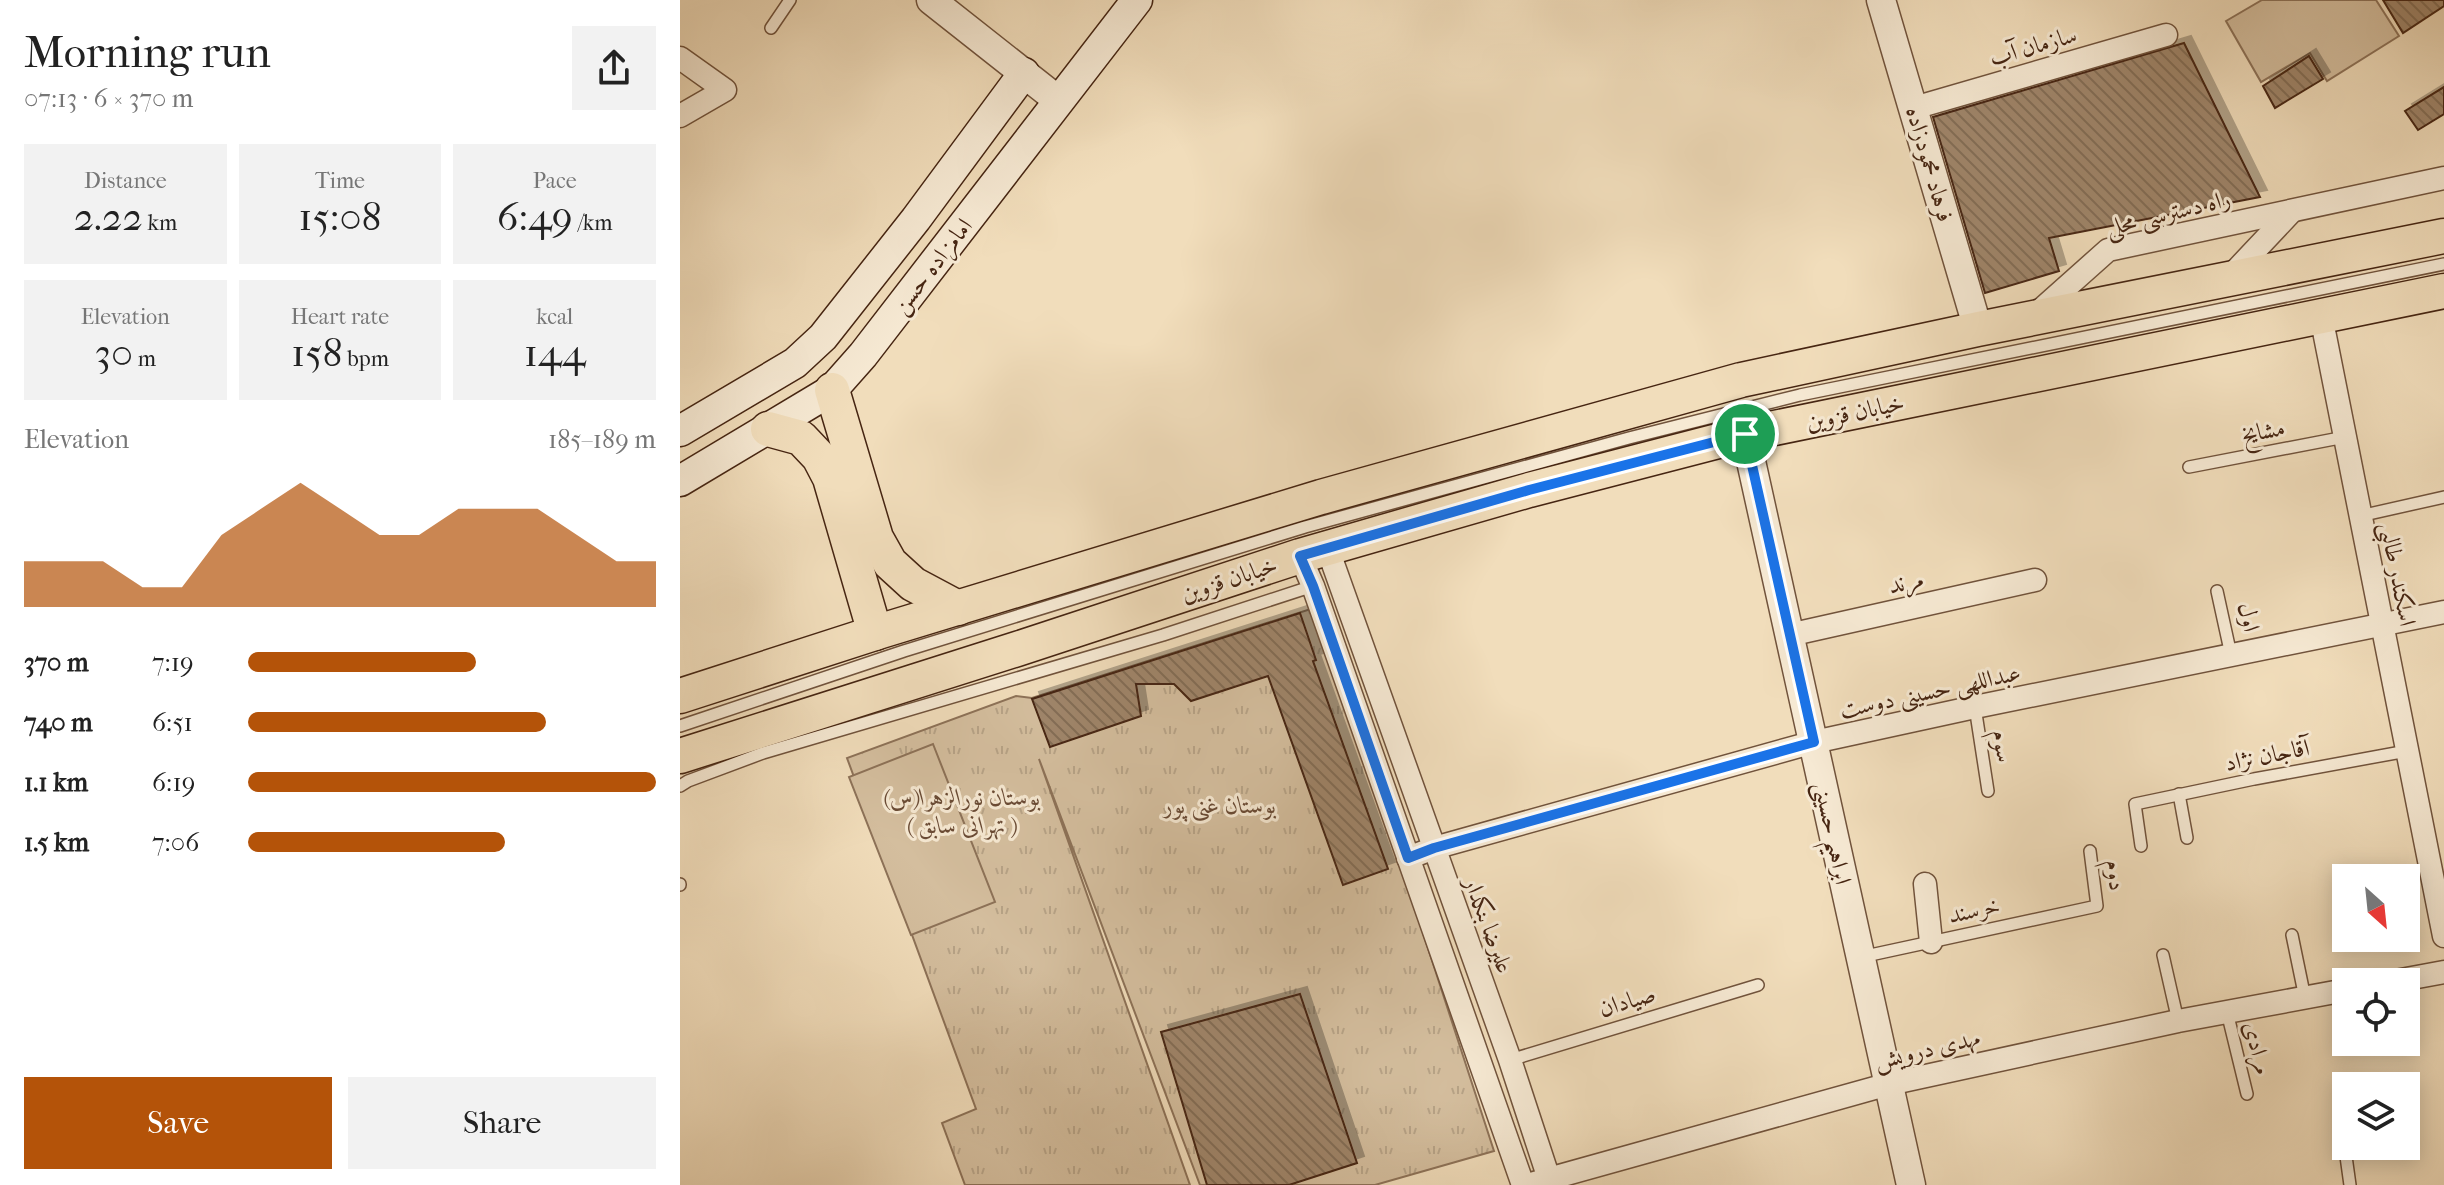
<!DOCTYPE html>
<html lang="en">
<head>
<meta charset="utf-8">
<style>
  :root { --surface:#fff; --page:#f2f2f2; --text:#222; --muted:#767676; --accent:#b45309 }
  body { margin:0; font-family:"IM FELL French Canon",Amiri,serif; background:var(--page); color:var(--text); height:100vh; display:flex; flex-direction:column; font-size:30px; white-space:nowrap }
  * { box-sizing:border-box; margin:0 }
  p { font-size:26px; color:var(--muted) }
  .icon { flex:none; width:44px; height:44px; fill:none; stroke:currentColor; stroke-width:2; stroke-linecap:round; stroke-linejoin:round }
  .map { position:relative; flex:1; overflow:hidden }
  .sheet { display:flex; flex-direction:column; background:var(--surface); width:680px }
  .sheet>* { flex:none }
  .needle { width:52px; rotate:153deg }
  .controls { position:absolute; left:1652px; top:864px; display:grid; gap:16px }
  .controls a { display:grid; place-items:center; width:88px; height:88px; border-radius:0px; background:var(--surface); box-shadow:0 4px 20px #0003; font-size:40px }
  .pin { position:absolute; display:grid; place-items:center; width:68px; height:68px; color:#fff; margin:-34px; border:4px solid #fff; border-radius:50%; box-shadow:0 2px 8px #0007 }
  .round { display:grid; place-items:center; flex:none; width:84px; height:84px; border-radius:0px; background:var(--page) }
  .headline { display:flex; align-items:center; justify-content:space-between; height:136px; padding:0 24px }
  h1 { font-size:44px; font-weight:600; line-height:60px }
  .stats { display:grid; grid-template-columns:repeat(3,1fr); gap:12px; height:136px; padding:8px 24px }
  .stats div { display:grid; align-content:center; border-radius:0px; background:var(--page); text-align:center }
  .stats b { font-size:40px; font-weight:600 }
  .stats small { font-size:22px; font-weight:400 }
  .stats p { font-size:22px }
  .chart { height:224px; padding:16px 24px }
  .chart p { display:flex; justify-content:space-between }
  .chart svg { width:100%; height:144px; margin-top:8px; fill:var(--accent); opacity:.7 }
  .cta { display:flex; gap:16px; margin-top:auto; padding:16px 24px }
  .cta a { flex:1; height:92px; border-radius:0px; background:var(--accent); color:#fff; font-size:32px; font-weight:600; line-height:92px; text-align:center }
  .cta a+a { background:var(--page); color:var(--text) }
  ul { padding:0 24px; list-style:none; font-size:26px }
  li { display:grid; grid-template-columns:128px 96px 1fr; align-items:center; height:60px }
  li i { height:20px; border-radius:10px; background:var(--accent) }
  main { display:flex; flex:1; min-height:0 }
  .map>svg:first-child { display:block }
  .grass { fill:url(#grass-tufts); stroke:#8d7258; stroke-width:2 }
  .pitch { fill:#d4be9e; stroke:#8d7258; stroke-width:2 }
  .building { fill:url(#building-back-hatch); stroke:#462512; stroke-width:2; filter:url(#shadow) }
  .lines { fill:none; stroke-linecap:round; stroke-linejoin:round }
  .service-casing { stroke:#71533c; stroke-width:14 }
  .minor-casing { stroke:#71533c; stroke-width:25 }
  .tertiary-casing { stroke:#71533c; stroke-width:31 }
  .secondary-casing { stroke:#462512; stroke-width:33 }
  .primary-casing { stroke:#462512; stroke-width:37 }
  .service { stroke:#f6e9d3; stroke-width:11 }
  .minor { stroke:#f6e9d3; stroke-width:22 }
  .tertiary { stroke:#f6e9d3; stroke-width:28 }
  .secondary { stroke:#f6e9d3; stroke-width:30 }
  .primary { stroke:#f1ddbb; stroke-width:34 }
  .route-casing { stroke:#fff; stroke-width:16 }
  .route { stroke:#1a73e8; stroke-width:10 }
  .labels { text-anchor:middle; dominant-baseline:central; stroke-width:6; stroke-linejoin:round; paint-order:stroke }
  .street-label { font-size:24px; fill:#462512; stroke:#f6e9d3 }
  .park-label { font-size:24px; font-style:italic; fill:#6a4b35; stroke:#f6e9d3 }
</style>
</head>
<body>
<main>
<section class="sheet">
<div class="headline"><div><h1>Morning run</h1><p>07:13 · 6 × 370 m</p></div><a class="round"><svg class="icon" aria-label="share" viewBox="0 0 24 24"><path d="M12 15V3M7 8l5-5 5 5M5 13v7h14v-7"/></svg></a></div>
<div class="stats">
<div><p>Distance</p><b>2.22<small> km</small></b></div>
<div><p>Time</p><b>15:08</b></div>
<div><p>Pace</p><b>6:49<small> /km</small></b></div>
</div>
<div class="stats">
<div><p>Elevation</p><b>30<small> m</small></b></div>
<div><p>Heart rate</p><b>158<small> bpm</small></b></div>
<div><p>kcal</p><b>144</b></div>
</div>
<div class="chart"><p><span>Elevation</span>185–189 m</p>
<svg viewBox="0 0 160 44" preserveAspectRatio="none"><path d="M0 44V30L10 30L20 30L30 38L40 38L50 22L60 14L70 6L80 14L90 22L100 22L110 14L120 14L130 14L140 22L150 30L160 30V44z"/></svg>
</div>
<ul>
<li><b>370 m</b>7:19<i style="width:56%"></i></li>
<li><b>740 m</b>6:51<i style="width:73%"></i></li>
<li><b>1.1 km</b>6:19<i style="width:100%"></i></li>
<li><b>1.5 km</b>7:06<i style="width:63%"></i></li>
</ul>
<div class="cta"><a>Save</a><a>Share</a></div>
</section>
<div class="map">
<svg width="1764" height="1185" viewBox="0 0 1764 1185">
  <defs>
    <pattern id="grass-tufts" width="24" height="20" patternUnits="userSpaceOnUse" patternTransform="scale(2)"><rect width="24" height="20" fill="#d4be9e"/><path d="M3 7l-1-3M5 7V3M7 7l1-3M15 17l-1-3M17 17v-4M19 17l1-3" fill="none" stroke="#b7a387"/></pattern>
    <pattern id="building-back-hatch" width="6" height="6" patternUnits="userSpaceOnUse" patternTransform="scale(2)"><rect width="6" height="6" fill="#9f856a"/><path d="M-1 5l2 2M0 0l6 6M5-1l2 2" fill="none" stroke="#836d56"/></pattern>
    <filter id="shadow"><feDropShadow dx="7" dy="-7" stdDeviation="0" flood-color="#0004"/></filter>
  </defs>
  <rect width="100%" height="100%" fill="#f1ddbb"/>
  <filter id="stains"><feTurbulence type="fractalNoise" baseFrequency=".0025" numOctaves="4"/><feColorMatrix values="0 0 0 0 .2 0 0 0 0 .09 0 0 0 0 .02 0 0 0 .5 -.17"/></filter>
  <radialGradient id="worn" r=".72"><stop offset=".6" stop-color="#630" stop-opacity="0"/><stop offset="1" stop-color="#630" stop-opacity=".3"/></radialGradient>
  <!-- grass -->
  <path class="grass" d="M 637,607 L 814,1151 L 695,1185 L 520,1185 L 359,759 L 510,1185 L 285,1185 L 262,1123 L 296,1109 L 167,758 L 336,696 L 352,698 Z"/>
  <!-- pitch -->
  <g class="pitch">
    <path d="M 1582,0 L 1696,0 L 1719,36 L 1647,81 L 1630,53 L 1581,82 L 1546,21 Z"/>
    <path d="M 253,744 L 315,902 L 231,935 L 169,777 Z"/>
  </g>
  <!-- building -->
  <g class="building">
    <path d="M 1703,0 L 1764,0 L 1764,6 L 1723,33 Z"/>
    <path d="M 1504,43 L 1580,197 L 1369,238 L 1379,271 L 1305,293 L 1253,117 Z"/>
    <path d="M 1629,56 L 1643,79 L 1595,108 L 1583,86 Z"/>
    <path d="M 1764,87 L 1764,114 L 1738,130 L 1725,111 Z"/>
    <path d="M 620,613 L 636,660 L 633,661 L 708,869 L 663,885 L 588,676 L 511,701 L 494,684 L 456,684 L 461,716 L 370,747 L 352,699 Z"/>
    <path d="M 620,994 L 677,1163 L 609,1185 L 527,1185 L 481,1032 Z"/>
  </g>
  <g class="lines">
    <defs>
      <g id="service">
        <path d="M 91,28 L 110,0"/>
        <path d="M 1509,467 L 1665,437"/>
        <path d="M 1680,516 L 1764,497"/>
        <path d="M 1537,591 L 1551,655"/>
        <path d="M 1295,707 L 1308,791"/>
        <path d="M 0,726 L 224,651 L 625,527 L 949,438 L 1120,395 L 1764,264"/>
        <path d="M 0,786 L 8,781 L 83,753 L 483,635 L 633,586"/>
        <path d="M 1499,794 L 1507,838"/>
        <path d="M 1461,846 L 1455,804 L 1574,779 L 1727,751"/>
        <path d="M 0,884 L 0,885"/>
        <path d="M 1612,935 L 1625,998"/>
        <path d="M 1483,955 L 1498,1021"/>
        <path d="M 1181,957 L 1417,906 L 1410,851"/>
        <path d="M 1547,1012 L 1567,1094"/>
        <path d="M 830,1060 L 1078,985"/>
        <path d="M 1664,1142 L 1670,1185"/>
      </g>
      <g id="minor">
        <path d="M 0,58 L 45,90 L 0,116"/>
        <path d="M 1234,108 L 1486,35"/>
        <path d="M 1547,280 L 1612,211"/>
        <path d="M 1354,316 L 1428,250 L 1764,178"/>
        <path d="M 1641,316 L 1764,936"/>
        <path d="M 647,547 L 830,1060 L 871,1185"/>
        <path d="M 620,556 L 633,586 L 843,1185"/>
        <path d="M 1109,635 L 1355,580"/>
        <path d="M 728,858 L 754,848 L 1134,742 L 1295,707 L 1764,612"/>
        <path d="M 1245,884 L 1251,942"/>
        <path d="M 1710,982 L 1764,972"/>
        <path d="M 847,1185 L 1209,1084 L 1498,1021 L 1666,990"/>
      </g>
      <g id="tertiary">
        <path d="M 251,0 L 379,101"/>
        <path d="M 1201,0 L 1298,329"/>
        <path d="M 1065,434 L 1231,1185"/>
      </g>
      <g id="secondary">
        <path d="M 0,431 L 115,363 L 143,337 L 236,219 L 344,73"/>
        <path d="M 0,481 L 152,390 L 183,355 L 457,0"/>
      </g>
      <g id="primary">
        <path d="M 152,390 L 196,538 L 210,563 L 233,584 L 278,608"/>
        <path d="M 88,429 L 121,438 L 139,457 L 150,478 L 195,633"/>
        <path d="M 0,696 L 201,631 L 641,497 L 1061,380 L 1298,329 L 1764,236"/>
        <path d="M 0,756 L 337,649 L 620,556 L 849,490 L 1065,434 L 1764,291"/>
      </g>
    </defs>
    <!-- service casing -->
    <use href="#service" class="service-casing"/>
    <!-- minor casing -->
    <use href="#minor" class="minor-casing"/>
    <!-- tertiary casing -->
    <use href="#tertiary" class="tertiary-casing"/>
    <!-- secondary casing -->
    <use href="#secondary" class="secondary-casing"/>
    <!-- primary casing -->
    <use href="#primary" class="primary-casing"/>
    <!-- service -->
    <use href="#service" class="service"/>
    <!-- minor -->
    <use href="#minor" class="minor"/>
    <!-- tertiary -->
    <use href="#tertiary" class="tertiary"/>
    <!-- secondary -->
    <use href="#secondary" class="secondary"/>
    <!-- primary -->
    <use href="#primary" class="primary"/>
  </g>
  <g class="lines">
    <defs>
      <path id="route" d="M 1065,434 L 1134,742 L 754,848 L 728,858 L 633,586 L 620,556 L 849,490 Z"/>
    </defs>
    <!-- route casing -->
    <use href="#route" class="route-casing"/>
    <!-- route -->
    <use href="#route" class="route"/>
  </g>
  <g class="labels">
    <!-- street labels -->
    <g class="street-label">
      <text transform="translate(1353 46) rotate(-16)">سازمان آب</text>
      <text transform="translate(1250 164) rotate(74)">فرهاد محمودزاده</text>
      <text transform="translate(1488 213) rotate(-14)">راه دسترسی محلی</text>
      <text transform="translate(252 266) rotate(-52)">امامزاده حسن</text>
      <text transform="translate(1175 412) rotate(-12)">خیابان قزوین</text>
      <text transform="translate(1583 431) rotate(-11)">مشایخ</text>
      <text transform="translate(1718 574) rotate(79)">اسکندر طالبی</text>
      <text transform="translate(549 579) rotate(-18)">خیابان قزوین</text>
      <text transform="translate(1226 582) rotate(-13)">مرند</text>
      <text transform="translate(1569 617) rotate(77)">اول</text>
      <text transform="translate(1250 691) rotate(-12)">عبداللهی حسینی دوست</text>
      <text transform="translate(1323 746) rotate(81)">سوم</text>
      <text transform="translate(1587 755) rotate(-11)">آقاجان نژاد</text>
      <text transform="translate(1153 833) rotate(78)">ابراهیم حسینی</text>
      <text transform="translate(1436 875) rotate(83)">دوم</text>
      <text transform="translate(1294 910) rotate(-12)">خرسند</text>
      <text transform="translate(809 925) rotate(70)">علیرضا بنکدار</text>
      <text transform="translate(947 1001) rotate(-17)">صیادان</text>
      <text transform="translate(1578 1048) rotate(76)">مرادی</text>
      <text transform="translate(1247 1049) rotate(-13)">مهدی درویش</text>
    </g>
    <!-- park labels -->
    <g class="park-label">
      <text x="282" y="797">بوستان نورالزهرا(س)<tspan x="282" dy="28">( تهرانی سابق )</tspan></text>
      <text x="540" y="805">بوستان غنی پور</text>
    </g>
  </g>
  <rect width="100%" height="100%" filter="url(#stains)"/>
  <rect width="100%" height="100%" fill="url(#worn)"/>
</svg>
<div class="controls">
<a><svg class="needle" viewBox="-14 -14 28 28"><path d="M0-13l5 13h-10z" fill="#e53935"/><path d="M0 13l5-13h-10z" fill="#767676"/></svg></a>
<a><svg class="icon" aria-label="locate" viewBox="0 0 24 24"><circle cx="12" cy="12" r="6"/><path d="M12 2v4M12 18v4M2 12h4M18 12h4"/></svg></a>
<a><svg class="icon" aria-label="layers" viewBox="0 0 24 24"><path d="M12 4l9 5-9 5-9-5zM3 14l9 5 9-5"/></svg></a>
</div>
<div class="pin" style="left:1065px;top:434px;background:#1e9e55"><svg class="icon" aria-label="arrive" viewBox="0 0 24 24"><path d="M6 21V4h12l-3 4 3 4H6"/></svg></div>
</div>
</main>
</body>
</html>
